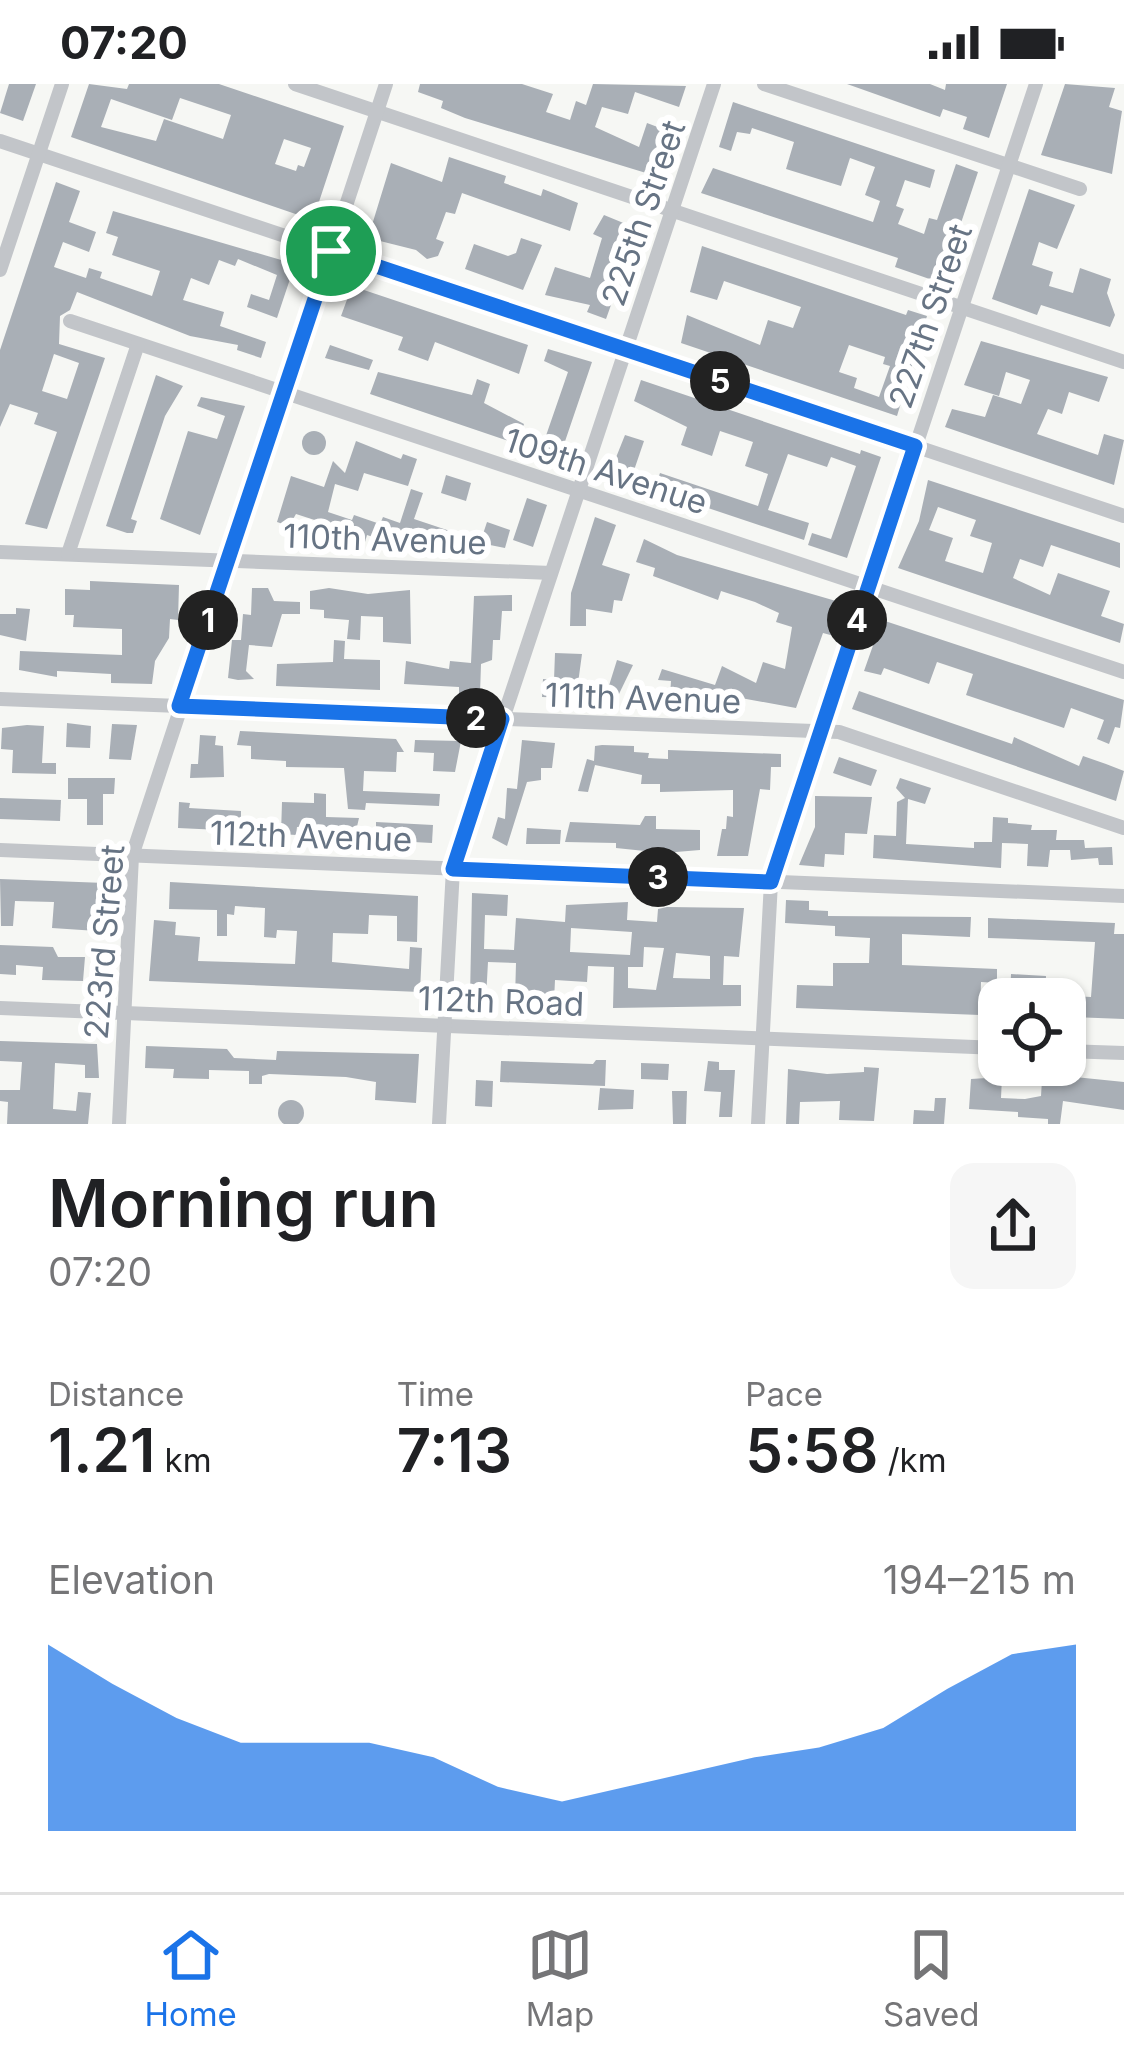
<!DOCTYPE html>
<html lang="en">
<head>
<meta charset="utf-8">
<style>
  :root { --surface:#fff; --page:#f6f6f6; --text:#202124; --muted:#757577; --line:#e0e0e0; --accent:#1a73e8 }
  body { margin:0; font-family:Inter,sans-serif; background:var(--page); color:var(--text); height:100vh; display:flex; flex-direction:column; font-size:45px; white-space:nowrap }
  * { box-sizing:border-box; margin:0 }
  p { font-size:39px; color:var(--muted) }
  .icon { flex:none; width:66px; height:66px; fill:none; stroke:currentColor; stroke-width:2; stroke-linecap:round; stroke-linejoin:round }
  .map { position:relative; height:1040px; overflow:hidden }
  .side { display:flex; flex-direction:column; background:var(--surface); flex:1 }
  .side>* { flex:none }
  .fabs { position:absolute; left:978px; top:894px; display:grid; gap:24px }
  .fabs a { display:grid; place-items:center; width:108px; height:108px; border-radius:24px; background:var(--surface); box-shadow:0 3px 9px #0004; font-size:60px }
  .pin { position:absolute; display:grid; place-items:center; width:102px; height:102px; color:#fff; margin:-51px; border:6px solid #fff; border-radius:50%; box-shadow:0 3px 12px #0007 }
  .km { position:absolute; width:60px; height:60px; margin:-30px; border-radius:50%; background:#222; color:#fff; font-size:33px; line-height:60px; text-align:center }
  .round { display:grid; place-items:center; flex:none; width:126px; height:126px; border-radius:24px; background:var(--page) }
  .headline { display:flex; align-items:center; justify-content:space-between; height:204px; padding:0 48px }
  h1 { font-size:66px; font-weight:600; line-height:90px }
  .metrics { display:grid; grid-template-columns:repeat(3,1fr); gap:18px; height:204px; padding:12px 48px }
  .metrics div { display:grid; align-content:center }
  .metrics b { font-size:60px; font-weight:600 }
  .metrics small { font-size:33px; font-weight:400 }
  .metrics p { font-size:33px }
  .chart { height:336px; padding:24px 48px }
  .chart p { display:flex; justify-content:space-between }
  .chart svg { width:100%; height:216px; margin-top:12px; fill:var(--accent); opacity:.7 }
  .status { display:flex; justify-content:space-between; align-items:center; height:84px; padding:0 60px; background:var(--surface); direction:ltr }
  .status svg { height:33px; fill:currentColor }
  .menu { display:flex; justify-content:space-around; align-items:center; height:168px; border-top:3px solid var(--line); background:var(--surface); font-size:33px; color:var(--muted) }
  .menu a { display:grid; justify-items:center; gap:6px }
  .menu .on { color:var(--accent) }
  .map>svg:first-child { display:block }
  .building { fill:#a9afb6; fill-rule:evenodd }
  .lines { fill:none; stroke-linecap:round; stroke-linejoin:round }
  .minor { stroke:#c2c5c9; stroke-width:14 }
  .route-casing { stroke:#fff; stroke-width:24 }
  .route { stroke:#1a73e8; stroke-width:15 }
  .labels { text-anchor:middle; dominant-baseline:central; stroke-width:12; stroke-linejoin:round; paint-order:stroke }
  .street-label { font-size:33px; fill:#677484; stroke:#fff }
</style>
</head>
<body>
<div class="status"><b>07:20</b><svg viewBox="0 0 49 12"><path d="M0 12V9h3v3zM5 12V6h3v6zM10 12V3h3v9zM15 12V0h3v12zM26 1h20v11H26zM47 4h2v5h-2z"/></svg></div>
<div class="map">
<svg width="1124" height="1040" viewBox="0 0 1124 1040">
  <rect width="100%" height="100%" fill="#f6f7f4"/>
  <!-- building -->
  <g class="building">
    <path d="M 9,0 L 36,0 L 23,37 L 0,29 Z"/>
    <path d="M 89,0 L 127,5 L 129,0 L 219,0 L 344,42 L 313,136 L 71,53 ZM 180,14 L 231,31 L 223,55 L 164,35 L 156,57 L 101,43 L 111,15 L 172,36 ZM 284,55 L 311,64 L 304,83 L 298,81 L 296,87 L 275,80 Z"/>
    <path d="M 420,0 L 522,0 L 553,10 L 546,28 L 570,36 L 576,17 L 586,21 L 593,0 L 686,2 L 679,23 L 635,8 L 628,30 L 602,23 L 595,43 L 639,63 L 647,39 L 668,47 L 656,92 L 465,34 L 441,24 L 443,17 L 418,8 Z"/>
    <path d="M 847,0 L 930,0 L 945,6 L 946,0 L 1007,0 L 989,54 L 963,45 L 967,33 L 943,25 L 940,33 Z"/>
    <path d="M 1065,0 L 1115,4 L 1109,23 L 1122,27 L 1112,90 L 1041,71 Z"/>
    <path d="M 733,18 L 935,86 L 930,104 L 905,96 L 896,122 L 904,125 L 898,140 L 924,150 L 929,134 L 937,136 L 956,80 L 978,88 L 941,199 L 895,183 L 898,174 L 701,109 L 713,84 L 873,138 L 880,117 L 865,111 L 875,83 L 850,74 L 841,102 L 786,85 L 794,58 L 752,44 L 750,50 L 737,48 L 731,67 L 719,63 Z"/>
    <path d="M 449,73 L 506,92 L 504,99 L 541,112 L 543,105 L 578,119 L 570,147 L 462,109 L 455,130 L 446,128 L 436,155 L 444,158 L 438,172 L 427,175 L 416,166 L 368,154 L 391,79 L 442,98 Z"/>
    <path d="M 56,98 L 80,107 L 69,138 L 96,148 L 89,168 L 63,158 L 54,183 L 86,194 L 89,184 L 102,188 L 100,194 L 152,212 L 160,187 L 112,171 L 118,153 L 106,149 L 113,127 L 295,180 L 277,234 L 247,223 L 251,210 L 269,216 L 277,191 L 238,175 L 235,182 L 219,176 L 209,201 L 191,194 L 183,216 L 224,228 L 220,242 L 266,258 L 261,274 L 237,266 L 238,261 L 190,252 L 77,208 L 70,226 L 60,232 L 59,260 L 105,274 L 47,445 L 25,440 L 57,348 L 34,340 L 38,329 L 10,320 L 0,343 L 0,266 ZM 54,270 L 79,279 L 67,315 L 42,307 Z"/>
    <path d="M 1029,105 L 1075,121 L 1057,165 L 1039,158 L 1032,181 L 1053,188 L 1049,202 L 1073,209 L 1080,184 L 1111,195 L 1107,209 L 1115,231 L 1110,243 L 1041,221 L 1037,231 L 992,215 Z"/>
    <path d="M 604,131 L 638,145 L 606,235 L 587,228 L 590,221 L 545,211 L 555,183 L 590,194 L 602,154 L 593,150 Z"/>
    <path d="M 521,154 L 542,161 L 523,206 L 465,185 L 474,160 L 508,172 L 516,169 Z"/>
    <path d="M 702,162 L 906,231 L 908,226 L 927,232 L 897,332 L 681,259 L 687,231 L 760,261 L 768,236 L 793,244 L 801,223 L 724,197 L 717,216 L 690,208 ZM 849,261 L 885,273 L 883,280 L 890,282 L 879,313 L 854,304 L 857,294 L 839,288 Z"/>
    <path d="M 352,202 L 528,261 L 519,290 L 435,258 L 428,277 L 398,266 L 403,253 L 341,232 Z"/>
    <path d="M 981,257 L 1108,293 L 1099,318 L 1069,308 L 1062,330 L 1048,325 L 1037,350 L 1098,371 L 1104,350 L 1124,356 L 1114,401 L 945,343 L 952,325 L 985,333 L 993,311 L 1021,320 L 1030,296 L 1006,288 L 999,312 L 964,301 Z"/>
    <path d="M 330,261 L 373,276 L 369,286 L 325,274 Z"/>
    <path d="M 548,265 L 592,278 L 559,375 L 540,369 L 568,288 L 544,277 Z"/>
    <path d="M 378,288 L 472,311 L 477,295 L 490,300 L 484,319 L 524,340 L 517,360 L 370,310 Z"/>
    <path d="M 156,291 L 183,302 L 165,332 L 131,435 L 137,437 L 133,449 L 127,449 L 106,442 Z"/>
    <path d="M 641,296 L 860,370 L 861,366 L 881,373 L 847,474 L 808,461 L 812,449 L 831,455 L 856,382 L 831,373 L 827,383 L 788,370 L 768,426 L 809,439 L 804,456 L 654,406 L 660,389 L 758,422 L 768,390 L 745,382 L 753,358 L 720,347 L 712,372 L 681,361 L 687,343 L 634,317 Z"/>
    <path d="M 201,313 L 245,322 L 200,451 L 160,435 L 188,347 L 217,355 L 225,332 L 197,322 Z"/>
    <circle cx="314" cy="359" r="12"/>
    <path d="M 625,351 L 644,357 L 630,398 L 609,391 Z"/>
    <path d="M 356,357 L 401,375 L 403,370 L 417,375 L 408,402 L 364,389 L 358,407 L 335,400 L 328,428 L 352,436 L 354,431 L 380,440 L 383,433 L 400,439 L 411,405 L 423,409 L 414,435 L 456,449 L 451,463 L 393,453 L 391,459 L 367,451 L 365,458 L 343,450 L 341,455 L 327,451 L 330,441 L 296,430 L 289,442 L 277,438 L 291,392 L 324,403 L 333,377 L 345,389 Z"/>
    <path d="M 446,391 L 471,399 L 466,417 L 441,409 Z"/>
    <path d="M 928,396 L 1120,459 L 1120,484 L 1051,461 L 1043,483 L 1020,475 L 1013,494 L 1050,511 L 1058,489 L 1110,507 L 1101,532 L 1124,540 L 1120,559 L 898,484 L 919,437 ZM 938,423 L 976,436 L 970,452 L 992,459 L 983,489 L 945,477 L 953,454 L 929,446 Z"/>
    <path d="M 527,414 L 547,421 L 533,463 L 513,456 Z"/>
    <path d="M 595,433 L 616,441 L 602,481 L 630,490 L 622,517 L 614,516 L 612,529 L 586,525 L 586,542 L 570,542 L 571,509 Z"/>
    <path d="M 487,438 L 510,446 L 505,464 L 480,459 Z"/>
    <path d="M 644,455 L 677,471 L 836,517 L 834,552 L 823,549 L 796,624 L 719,610 L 716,621 L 670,613 L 671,597 L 658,596 L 662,585 L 715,601 L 722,582 L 756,599 L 763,578 L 785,585 L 792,543 L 776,538 L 779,529 L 755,518 L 721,507 L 718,516 L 653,492 L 655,484 L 636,478 Z"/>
    <path d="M 90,497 L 179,501 L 178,536 L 170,535 L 169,554 L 155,577 L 152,600 L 111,599 L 111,590 L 57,587 L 57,593 L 19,586 L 20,567 L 122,571 L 122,545 L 73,543 L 74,531 L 65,531 L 65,505 L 90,506 Z"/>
    <path d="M 252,504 L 268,504 L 274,517 L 300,518 L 300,530 L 282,530 L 272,563 L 249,561 L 246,587 L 254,595 L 238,596 L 228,594 L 232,556 L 241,556 L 243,530 L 251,531 Z"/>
    <path d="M 329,504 L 368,510 L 410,506 L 411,560 L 383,558 L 383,533 L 361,532 L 360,556 L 347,555 L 349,536 L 324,534 L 324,526 L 310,525 L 310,507 Z"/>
    <path d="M 512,511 L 512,527 L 502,527 L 500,556 L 493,556 L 492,576 L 481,580 L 480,610 L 459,610 L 459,603 L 404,600 L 406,577 L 449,585 L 450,577 L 471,579 L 474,512 Z"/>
    <path d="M 16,524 L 30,525 L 26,557 L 0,551 L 0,530 L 16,530 Z"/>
    <path d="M 882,536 L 1124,616 L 1120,644 L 1115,643 L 1109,660 L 1097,655 L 1104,636 L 1071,624 L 1064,644 L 966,611 L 973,590 L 937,578 L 929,600 L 884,584 L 881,591 L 864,587 Z"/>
    <path d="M 334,556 L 345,557 L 344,575 L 380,576 L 380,606 L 276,602 L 277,580 L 333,578 Z"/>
    <path d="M 555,569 L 582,570 L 576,614 L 542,613 L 543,595 L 554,596 Z"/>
    <path d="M 617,576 L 633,581 L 618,612 L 607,608 Z"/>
    <path d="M 859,607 L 1012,660 L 1014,653 L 1079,682 L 1083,672 L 1106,680 L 1124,687 L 1116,717 L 852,625 Z"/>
    <path d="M 67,639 L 91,642 L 90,664 L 66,663 Z"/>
    <path d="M 112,640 L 137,641 L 131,676 L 109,675 Z"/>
    <path d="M 27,641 L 44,642 L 42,679 L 56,679 L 56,690 L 12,689 L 13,666 L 1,665 L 2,644 Z"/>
    <path d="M 240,647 L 396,655 L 404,668 L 397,668 L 396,688 L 364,687 L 363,707 L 440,710 L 439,722 L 366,719 L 365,726 L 348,725 L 344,684 L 286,683 L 286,677 L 251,675 L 251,662 L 237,661 Z"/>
    <path d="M 200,651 L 216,652 L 215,661 L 223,662 L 224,693 L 190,694 L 191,680 L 198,680 Z"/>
    <path d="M 415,656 L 461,657 L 455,688 L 433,687 L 434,669 L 414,668 Z"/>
    <path d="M 522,656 L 555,659 L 552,684 L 541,684 L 541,696 L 527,698 L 507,762 L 492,754 L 498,733 L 505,735 L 507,704 L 517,705 Z"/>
    <path d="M 602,661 L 634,662 L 634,668 L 649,669 L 648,674 L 668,675 L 668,666 L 781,670 L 781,683 L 771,683 L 770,706 L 760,705 L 748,772 L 717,772 L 722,745 L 726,745 L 727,732 L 733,733 L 733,706 L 660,708 L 660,700 L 641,700 L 642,691 L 595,681 L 588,708 L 578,707 L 587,675 L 594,677 L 595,662 Z"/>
    <path d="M 839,673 L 877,686 L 871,702 L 833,689 Z"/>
    <path d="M 68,694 L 115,694 L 114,710 L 103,710 L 103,741 L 87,741 L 87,715 L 68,715 Z"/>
    <path d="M 900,694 L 931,704 L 925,720 L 908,715 L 906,760 L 974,764 L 974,758 L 992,758 L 993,733 L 1008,734 L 1008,739 L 1032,741 L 1031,746 L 1057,746 L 1056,756 L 1084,756 L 1085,764 L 1112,763 L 1113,781 L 1099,781 L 1098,774 L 1071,776 L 1070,766 L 1050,766 L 1048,783 L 1027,782 L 1028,760 L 1002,759 L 1001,784 L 873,774 L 874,751 L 896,752 L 897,718 L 905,714 L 896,704 Z"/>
    <path d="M 314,709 L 326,710 L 326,733 L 359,734 L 355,751 L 329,750 L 330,743 L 297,743 L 296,751 L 281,750 L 282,718 L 314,719 Z"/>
    <path d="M 815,712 L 872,713 L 867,750 L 845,749 L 844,771 L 825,770 L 824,783 L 799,781 L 815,743 Z"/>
    <path d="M 0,714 L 61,716 L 60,737 L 0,735 Z"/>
    <path d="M 179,718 L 190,719 L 189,724 L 241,727 L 241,747 L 178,744 Z"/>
    <path d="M 645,732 L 656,732 L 656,745 L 700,746 L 700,766 L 664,769 L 616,764 L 616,759 L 565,758 L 570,738 L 640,741 Z"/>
    <path d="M 376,738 L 433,741 L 432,759 L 376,756 Z"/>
    <path d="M 527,744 L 561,746 L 560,760 L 526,760 Z"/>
    <path d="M 0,795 L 105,799 L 97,847 L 52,844 L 54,818 L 15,817 L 13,842 L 1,842 Z"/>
    <path d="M 170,798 L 418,812 L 417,858 L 397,857 L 397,832 L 369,831 L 368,850 L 333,849 L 332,878 L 409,885 L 410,863 L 422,864 L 420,908 L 149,897 L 154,836 L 176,838 L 175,851 L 200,853 L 198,877 L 295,880 L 297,847 L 277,846 L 276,854 L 264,853 L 265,824 L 235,822 L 234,831 L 227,830 L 227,852 L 217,852 L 217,826 L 169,825 Z"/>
    <path d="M 472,809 L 508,811 L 507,832 L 485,831 L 484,865 L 514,866 L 516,834 L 565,838 L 566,821 L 628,818 L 627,836 L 657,838 L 658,825 L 667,823 L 744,824 L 739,873 L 724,872 L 723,901 L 741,901 L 741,922 L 613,924 L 614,883 L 588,882 L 587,898 L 555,896 L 554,917 L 515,915 L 516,879 L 488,878 L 486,914 L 470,914 ZM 571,844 L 632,848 L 630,871 L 570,868 ZM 644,863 L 664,864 L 656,906 L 628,904 L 628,883 L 643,883 ZM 676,869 L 710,872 L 710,895 L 673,894 Z"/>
    <path d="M 786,816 L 809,817 L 809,826 L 828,827 L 828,832 L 971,833 L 970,853 L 902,850 L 902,881 L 997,885 L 997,899 L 981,898 L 980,931 L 796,924 L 797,901 L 833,902 L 833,879 L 869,879 L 870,854 L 835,852 L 835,842 L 785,839 Z"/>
    <path d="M 988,834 L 1115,839 L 1114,850 L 1124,850 L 1124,935 L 1072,933 L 1073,912 L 1091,913 L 1095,858 L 988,854 Z"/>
    <path d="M 0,861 L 53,863 L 58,873 L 85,873 L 83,897 L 42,896 L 43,883 L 16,881 L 16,891 L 0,890 Z"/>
    <path d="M 1011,890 L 1046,892 L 1045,915 L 1010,915 Z"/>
    <path d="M 0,957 L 97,960 L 99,994 L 85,994 L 85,981 L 55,979 L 53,1025 L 76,1027 L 78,1008 L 91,1009 L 88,1040 L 7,1040 L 8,1018 L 0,1017 L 0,1006 L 20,1006 L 22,978 L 0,977 Z"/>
    <path d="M 146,962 L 227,965 L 234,974 L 276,976 L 277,967 L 419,970 L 416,1019 L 375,1016 L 376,998 L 346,993 L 269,990 L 262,992 L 262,1000 L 249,1000 L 249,987 L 209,986 L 209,995 L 173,994 L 174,985 L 145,984 Z"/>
    <path d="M 596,976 L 606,976 L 605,1002 L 500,998 L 501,977 L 593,980 Z"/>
    <path d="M 708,977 L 719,978 L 719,986 L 735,986 L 732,1033 L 719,1033 L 721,1008 L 704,1007 Z"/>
    <path d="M 641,979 L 669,980 L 668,996 L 641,995 Z"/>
    <path d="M 864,983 L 879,984 L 874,1037 L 839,1036 L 840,1017 L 800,1018 L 799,1040 L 786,1040 L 788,985 L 827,990 L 864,988 Z"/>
    <path d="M 1065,992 L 1124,998 L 1124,1026 L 1063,1017 L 1060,1040 L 1048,1040 L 1048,1035 L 1018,1033 L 1018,1028 L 969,1025 L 971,995 L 1002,993 L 1001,1014 L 1025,1015 L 1041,1012 L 1042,996 L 1065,997 Z"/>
    <path d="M 476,996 L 493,997 L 492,1023 L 475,1022 Z"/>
    <path d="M 600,1004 L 634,1006 L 633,1025 L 598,1026 Z"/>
    <path d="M 672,1007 L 687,1007 L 686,1040 L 673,1040 Z"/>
    <path d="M 935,1014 L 946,1014 L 944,1040 L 913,1040 L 914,1026 L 934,1027 Z"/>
    <circle cx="291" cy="1029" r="13"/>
  </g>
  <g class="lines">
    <!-- minor -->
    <g class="minor">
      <path d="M 295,0 L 1124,278"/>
      <path d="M 764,0 L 1080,105"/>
      <path d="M 0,57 L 1124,432"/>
      <path d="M 0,186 L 62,0"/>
      <path d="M 70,237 L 1124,588"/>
      <path d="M 0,468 L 551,489"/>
      <path d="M 68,470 L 138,260"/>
      <path d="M 0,615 L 839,648 L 1124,744"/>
      <path d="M 0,766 L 1124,812"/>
      <path d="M 0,924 L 999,964"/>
      <path d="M 1065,967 L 1124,969"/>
      <path d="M 119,1040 L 132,772 L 386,0"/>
      <path d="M 439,1040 L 453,785 L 714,0"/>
      <path d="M 758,1040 L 771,798 L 1036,0"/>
    </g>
  </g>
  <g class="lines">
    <defs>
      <path id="route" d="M 331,167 L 915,362 L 771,798 L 453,785 L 502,635 L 179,622 Z"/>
    </defs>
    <!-- route casing -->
    <use href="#route" class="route-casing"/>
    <!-- route -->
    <use href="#route" class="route"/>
  </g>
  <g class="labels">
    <!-- street labels -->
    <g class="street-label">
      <text transform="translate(643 129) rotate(-71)">225th Street</text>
      <text transform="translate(930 232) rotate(-71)">227th Street</text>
      <text transform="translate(606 387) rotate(18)">109th Avenue</text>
      <text transform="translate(385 455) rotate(2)">110th Avenue</text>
      <text transform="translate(643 614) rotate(2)">111th Avenue</text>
      <text transform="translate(311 752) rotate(2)">112th Avenue</text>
      <text transform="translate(104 858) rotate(-85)">223rd Street</text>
      <text transform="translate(501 917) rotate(2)">112th Road</text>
    </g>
  </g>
</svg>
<div class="fabs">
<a><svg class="icon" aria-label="locate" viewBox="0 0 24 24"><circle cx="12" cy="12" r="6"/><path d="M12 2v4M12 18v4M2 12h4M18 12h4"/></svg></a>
</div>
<div class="pin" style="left:331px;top:167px;background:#1e9e55"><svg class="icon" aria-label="arrive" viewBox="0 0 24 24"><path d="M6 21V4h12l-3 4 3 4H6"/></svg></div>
<b class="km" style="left:208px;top:536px">1</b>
<b class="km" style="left:476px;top:634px">2</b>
<b class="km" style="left:658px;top:793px">3</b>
<b class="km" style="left:857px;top:536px">4</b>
<b class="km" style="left:720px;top:297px">5</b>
</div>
<section class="side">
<div class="headline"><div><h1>Morning run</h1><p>07:20</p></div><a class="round"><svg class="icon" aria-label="share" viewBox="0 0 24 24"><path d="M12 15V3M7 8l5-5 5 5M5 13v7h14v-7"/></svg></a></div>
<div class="metrics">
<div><p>Distance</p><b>1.21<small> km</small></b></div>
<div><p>Time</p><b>7:13</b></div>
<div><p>Pace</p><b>5:58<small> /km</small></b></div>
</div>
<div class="chart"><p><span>Elevation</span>194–215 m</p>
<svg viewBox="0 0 160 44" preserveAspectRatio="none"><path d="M0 44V6L10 14L20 21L30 26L40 26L50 26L60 29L70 35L80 38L90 35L100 32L110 29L120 27L130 23L140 15L150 8L160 6V44z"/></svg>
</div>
</section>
<nav class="menu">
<a class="on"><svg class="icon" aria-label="home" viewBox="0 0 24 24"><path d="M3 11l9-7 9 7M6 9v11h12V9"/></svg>Home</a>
<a><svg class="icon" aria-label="map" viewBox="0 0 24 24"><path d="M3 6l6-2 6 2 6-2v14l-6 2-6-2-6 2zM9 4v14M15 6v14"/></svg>Map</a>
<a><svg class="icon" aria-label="saved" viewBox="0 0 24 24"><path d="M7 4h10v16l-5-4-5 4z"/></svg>Saved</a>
</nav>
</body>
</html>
